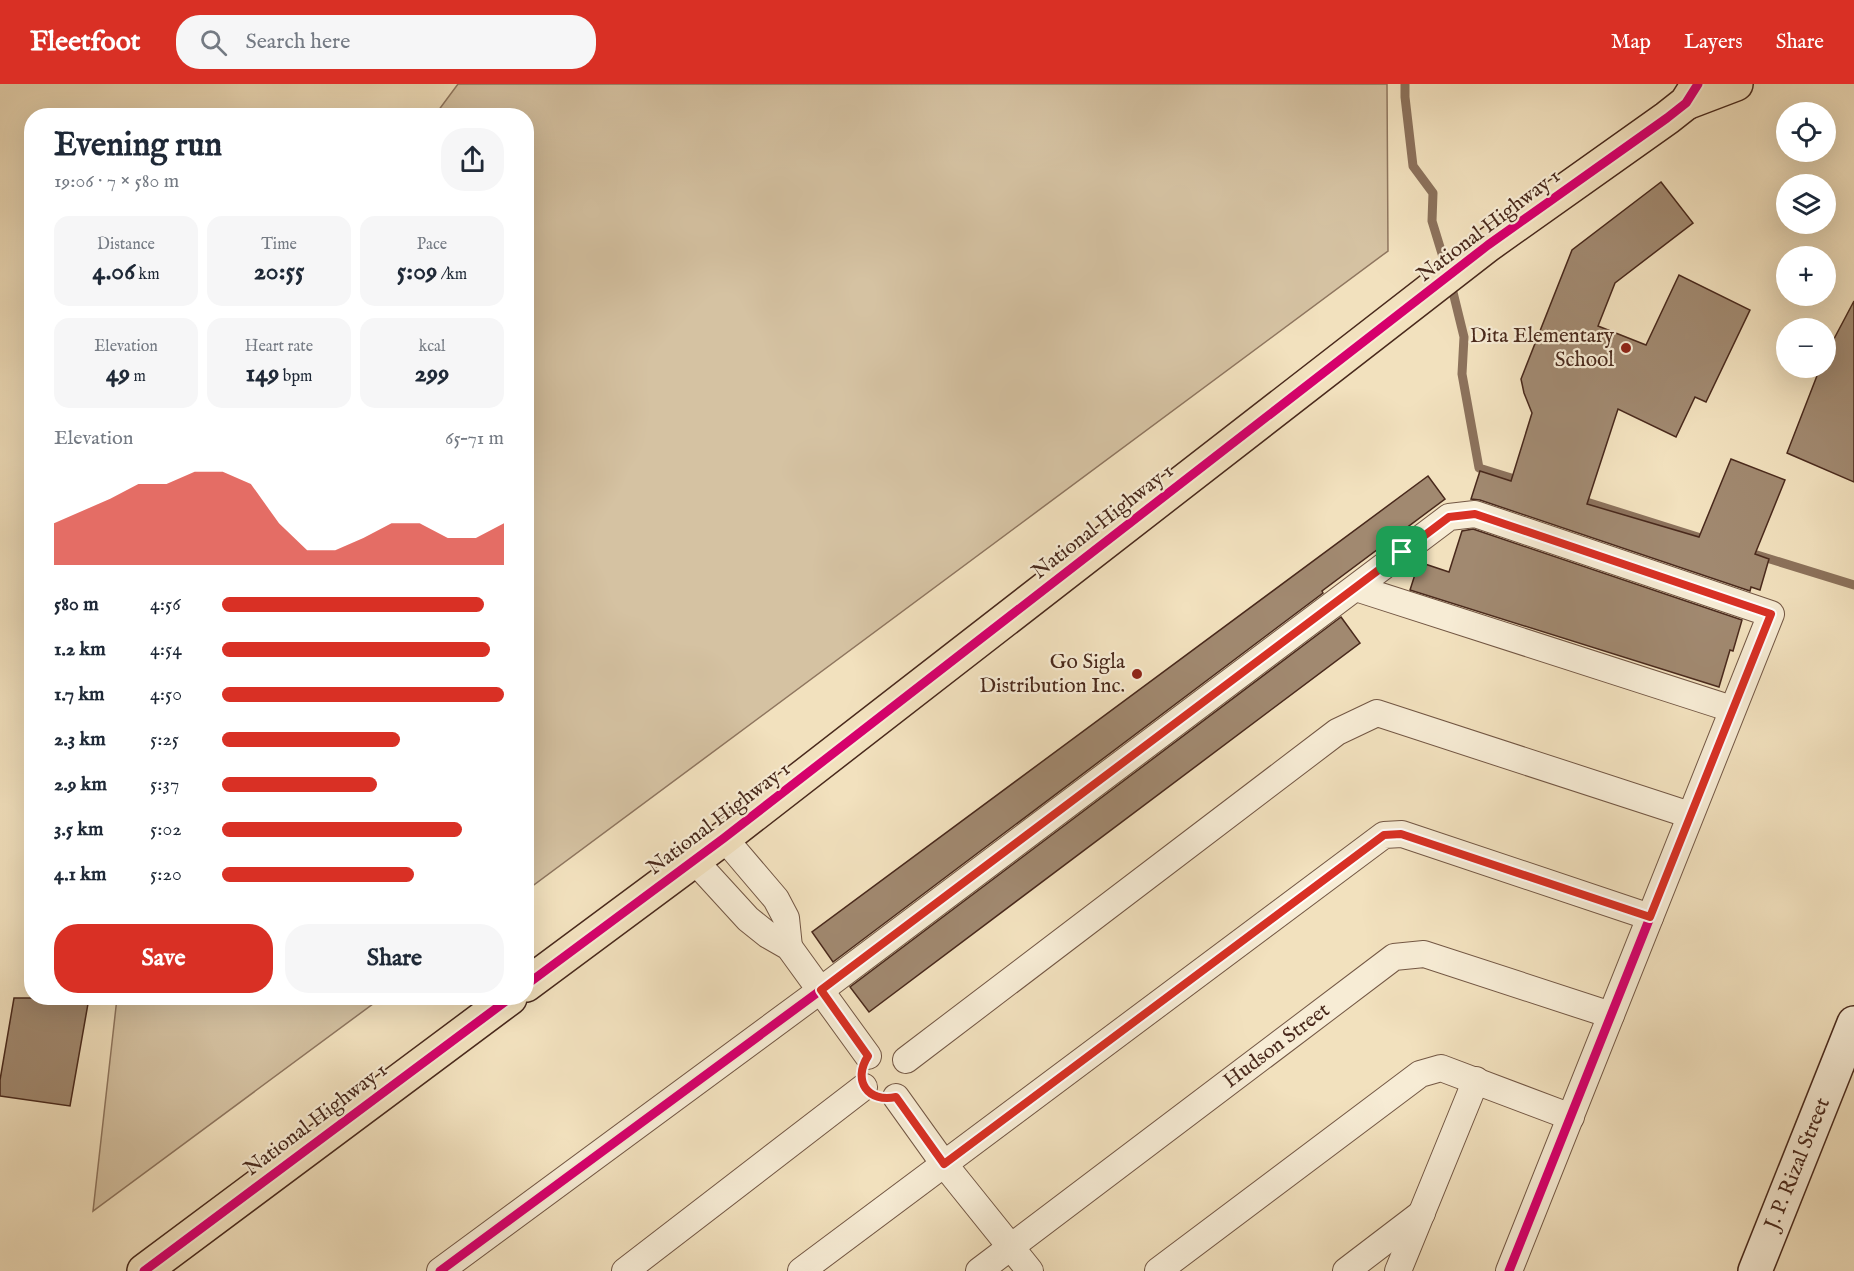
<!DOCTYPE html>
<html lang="en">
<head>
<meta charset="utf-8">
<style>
  :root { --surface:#fff; --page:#f6f6f7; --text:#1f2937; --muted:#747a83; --accent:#d93025 }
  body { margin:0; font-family:"IM FELL English",serif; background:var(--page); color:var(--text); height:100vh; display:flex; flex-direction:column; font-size:22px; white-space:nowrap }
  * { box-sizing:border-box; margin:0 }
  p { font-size:20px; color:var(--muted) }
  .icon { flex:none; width:33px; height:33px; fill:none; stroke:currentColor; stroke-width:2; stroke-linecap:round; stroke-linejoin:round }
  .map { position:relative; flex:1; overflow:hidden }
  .panel { position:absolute; left:24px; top:24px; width:510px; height:897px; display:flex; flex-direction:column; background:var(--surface); border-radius:24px; box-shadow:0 6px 24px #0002 }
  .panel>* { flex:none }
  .buttons { position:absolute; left:1776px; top:18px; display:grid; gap:12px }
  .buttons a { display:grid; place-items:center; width:60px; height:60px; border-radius:50%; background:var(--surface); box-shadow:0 6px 24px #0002; font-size:30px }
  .pin { position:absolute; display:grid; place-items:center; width:51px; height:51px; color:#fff; margin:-26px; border-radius:12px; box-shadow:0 3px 9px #0006 }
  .round { display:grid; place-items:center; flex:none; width:63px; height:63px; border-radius:24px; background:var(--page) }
  .headline { display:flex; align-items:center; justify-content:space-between; height:102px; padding:0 30px }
  h1 { font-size:33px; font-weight:700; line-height:45px }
  .metrics { display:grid; grid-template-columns:repeat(3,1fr); gap:9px; height:102px; padding:6px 30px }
  .metrics div { display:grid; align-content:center; border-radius:15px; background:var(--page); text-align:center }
  .metrics b { font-size:26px; font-weight:700 }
  .metrics small { font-size:16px; font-weight:400 }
  .metrics p { font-size:16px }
  .chart { height:168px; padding:12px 30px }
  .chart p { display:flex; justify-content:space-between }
  .chart svg { width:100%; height:108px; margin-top:6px; fill:var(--accent); opacity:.7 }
  .action { display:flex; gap:12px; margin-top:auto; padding:12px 30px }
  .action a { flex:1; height:69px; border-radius:24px; background:var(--accent); color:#fff; font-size:24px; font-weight:700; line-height:69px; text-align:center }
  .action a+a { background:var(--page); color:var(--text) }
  ul { padding:0 30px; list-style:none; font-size:20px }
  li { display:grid; grid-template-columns:96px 72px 1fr; align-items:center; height:45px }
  li i { height:15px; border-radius:8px; background:var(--accent) }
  header { display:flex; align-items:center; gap:36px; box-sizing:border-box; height:84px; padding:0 30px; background:var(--accent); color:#fff }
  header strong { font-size:28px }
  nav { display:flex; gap:33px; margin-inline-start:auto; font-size:21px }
  .search { width:420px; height:54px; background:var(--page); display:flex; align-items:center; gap:15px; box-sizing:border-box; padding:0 21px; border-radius:24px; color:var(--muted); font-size:22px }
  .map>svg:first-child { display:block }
  .green { fill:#d5c2a2; stroke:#8f765f; stroke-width:1.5 }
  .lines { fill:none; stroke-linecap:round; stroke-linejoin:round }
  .stream { stroke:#8c725c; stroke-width:9 }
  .building { fill:#a18970; stroke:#49291c; stroke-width:1.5 }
  .minor-casing { stroke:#735744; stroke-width:28 }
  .secondary-casing { stroke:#49291c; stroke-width:36 }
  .trunk-casing { stroke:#49291c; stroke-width:36 }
  .minor { stroke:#f7ecd5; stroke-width:26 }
  .secondary { stroke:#f7ecd5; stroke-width:33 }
  .trunk { stroke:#f2e1be; stroke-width:33 }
  .cycleway-casing { stroke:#f7ecd5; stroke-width:13 }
  .cycleway { stroke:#d6006c; stroke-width:9 }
  .route-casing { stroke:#fff; stroke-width:12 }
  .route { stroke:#d93025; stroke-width:8 }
  .poi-dot { fill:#8f2418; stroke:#f7ecd5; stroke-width:2 }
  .labels { text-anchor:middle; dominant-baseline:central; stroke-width:4.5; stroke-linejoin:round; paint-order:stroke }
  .street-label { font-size:21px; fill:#49291c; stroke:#f7ecd5 }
  .poi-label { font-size:21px; fill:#49291c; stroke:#f7ecd5; text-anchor:end }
</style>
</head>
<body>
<header>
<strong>Fleetfoot</strong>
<div class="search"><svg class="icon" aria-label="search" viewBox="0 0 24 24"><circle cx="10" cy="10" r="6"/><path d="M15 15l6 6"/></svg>Search here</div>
<nav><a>Map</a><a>Layers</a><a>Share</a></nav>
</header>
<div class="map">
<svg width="1854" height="1187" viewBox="0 0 1854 1187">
  <rect width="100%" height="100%" fill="#f2e1be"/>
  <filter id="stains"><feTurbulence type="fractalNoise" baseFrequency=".00333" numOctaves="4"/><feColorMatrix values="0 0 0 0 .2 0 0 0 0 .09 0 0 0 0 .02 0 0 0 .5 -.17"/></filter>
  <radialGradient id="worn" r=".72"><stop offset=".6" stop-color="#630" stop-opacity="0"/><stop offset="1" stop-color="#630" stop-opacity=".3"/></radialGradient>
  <!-- green -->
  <g class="green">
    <path d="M 458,0 L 1387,0 L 1388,167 L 527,806 L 526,32 L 435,31 Z"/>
    <path d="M 117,914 L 381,914 L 93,1127 Z"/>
  </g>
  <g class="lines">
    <!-- stream -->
    <g class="stream">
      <path d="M 1405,0 L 1405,13 L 1413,82 L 1433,109 L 1432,137 L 1447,186"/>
      <path d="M 1451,200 L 1464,253 L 1462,290 L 1479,384 L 1524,398"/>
      <path d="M 1577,415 L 1704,455"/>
      <path d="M 1757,471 L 1854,501"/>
    </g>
  </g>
  <!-- building -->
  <g class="building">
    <path d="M 1661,98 L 1693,139 L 1615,199 L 1598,242 L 1646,261 L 1679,191 L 1750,226 L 1706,318 L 1695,313 L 1676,353 L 1618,325 L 1587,420 L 1699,453 L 1731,375 L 1785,396 L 1755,470 L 1769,475 L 1760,506 L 1751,503 L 1750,507 L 1480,416 L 1471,415 L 1480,387 L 1511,397 L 1532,329 L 1524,309 L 1521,295 L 1572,166 Z"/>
    <path d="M 1854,217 L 1854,398 L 1787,369 L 1820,284 L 1826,284 L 1826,270 Z"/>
    <path d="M 1428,392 L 1445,415 L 1322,507 L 1323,509 L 833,878 L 812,848 Z"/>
    <path d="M 1473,445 L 1742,536 L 1733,567 L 1730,566 L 1719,603 L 1410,506 L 1419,478 L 1449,488 L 1462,447 Z"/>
    <path d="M 1341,533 L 1360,559 L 869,928 L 850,903 Z"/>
    <path d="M 14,914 L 89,914 L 70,1022 L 0,1012 L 0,996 Z"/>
  </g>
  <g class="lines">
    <defs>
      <g id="minor">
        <path d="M 1356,504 L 1732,625"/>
        <path d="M 724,754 L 776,815 L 786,834 L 789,863"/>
        <path d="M 694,776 L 748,835 L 768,851 L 789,863 L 868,972"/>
        <path d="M 906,976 L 1337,648 L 1377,629 L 1690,731"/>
        <path d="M 896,1013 L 944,1080 L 1030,1187"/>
        <path d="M 440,1187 L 821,906 L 1449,433 L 1475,430 L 1771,530 L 1509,1187"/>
        <path d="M 625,1187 L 864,1003"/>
        <path d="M 801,1187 L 1384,751 L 1402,750 L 1650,833"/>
        <path d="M 979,1187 L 1394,873 L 1424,870 L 1611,931"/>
        <path d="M 1158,1187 L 1420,990 L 1441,984 L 1571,1033"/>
        <path d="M 1346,1187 L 1422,1129"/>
        <path d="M 1398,1187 L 1476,996"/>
      </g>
      <path id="secondary" d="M 1755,1187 L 1854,939"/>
      <g id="trunk">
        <path d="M 1686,19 L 1736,0"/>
        <path d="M 526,901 L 724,754 L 1488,161 L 1667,34 L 1686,19 L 1698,0"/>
        <path d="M 144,1187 L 510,914"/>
      </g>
    </defs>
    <!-- minor casing -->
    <use href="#minor" class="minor-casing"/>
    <!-- secondary casing -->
    <use href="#secondary" class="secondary-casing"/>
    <!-- trunk casing -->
    <use href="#trunk" class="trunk-casing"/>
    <!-- minor -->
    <use href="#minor" class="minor"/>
    <!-- secondary -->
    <use href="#secondary" class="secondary"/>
    <!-- trunk -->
    <use href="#trunk" class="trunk"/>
    <defs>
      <g id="cycleway">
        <path d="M 526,901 L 724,754 L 1488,161 L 1667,34 L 1686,19 L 1698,0"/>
        <path d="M 144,1187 L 510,914"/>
        <path d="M 440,1187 L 821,906 L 1449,433 L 1475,430 L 1771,530 L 1509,1187"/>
      </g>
    </defs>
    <!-- cycleway casing -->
    <use href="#cycleway" class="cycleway-casing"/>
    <!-- cycleway -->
    <use href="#cycleway" class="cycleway"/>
  </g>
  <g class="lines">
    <defs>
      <path id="route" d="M 1475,430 L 1771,530 L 1650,833 L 1401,750 L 1384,751 L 944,1080 L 896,1013 C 868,1019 852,997 868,972 L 821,906 L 1449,433 Z"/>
    </defs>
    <!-- route casing -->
    <use href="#route" class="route-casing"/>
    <!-- route -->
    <use href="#route" class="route"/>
  </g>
  <!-- markers -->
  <g class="poi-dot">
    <circle cx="1626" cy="264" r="6"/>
    <circle cx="1137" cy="590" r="6"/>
  </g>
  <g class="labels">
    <!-- street labels -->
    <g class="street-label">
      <text transform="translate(1489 142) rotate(-37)">National Highway 1</text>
      <text transform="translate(1103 438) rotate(-38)">National Highway 1</text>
      <text transform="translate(719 735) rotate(-37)">National Highway 1</text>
      <text transform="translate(1277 962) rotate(-37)">Hudson Street</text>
      <text transform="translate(316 1036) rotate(-37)">National Highway 1</text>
      <text transform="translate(1798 1080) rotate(-68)">J. P. Rizal Street</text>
    </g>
    <!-- poi labels -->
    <g class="poi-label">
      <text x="1614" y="252">Dita Elementary<tspan x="1614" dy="24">School</tspan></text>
      <text x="1125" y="578">Go Sigla<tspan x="1125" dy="24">Distribution Inc.</tspan></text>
    </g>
  </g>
  <rect width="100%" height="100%" filter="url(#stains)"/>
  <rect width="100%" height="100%" fill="url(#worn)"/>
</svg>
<div class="buttons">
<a><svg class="icon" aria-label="locate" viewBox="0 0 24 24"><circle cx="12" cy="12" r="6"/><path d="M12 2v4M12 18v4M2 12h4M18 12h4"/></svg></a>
<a><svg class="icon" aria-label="layers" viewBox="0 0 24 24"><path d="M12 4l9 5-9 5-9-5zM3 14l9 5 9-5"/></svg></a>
<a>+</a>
<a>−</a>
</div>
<div class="pin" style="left:1402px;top:468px;background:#1e9e55"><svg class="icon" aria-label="arrive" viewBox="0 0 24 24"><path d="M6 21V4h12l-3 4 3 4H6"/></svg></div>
<section class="panel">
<div class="headline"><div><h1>Evening run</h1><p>19:06 · 7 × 580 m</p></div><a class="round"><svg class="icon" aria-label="share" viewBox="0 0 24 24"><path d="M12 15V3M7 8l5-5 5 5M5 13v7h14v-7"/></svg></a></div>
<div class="metrics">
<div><p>Distance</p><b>4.06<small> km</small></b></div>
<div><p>Time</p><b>20:55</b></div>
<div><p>Pace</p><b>5:09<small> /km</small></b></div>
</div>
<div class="metrics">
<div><p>Elevation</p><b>49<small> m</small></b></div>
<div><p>Heart rate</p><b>149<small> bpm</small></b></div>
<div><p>kcal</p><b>299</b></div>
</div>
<div class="chart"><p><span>Elevation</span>65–71 m</p>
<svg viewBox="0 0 160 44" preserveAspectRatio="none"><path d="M0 44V27L10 22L20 17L30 11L40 11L50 6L60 6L70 11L80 27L90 38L100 38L110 33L120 27L130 27L140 33L150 33L160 27V44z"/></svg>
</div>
<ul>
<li><b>580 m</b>4:56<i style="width:93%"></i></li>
<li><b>1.2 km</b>4:54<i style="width:95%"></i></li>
<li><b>1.7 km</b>4:50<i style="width:100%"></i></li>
<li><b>2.3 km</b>5:25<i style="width:63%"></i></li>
<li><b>2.9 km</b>5:37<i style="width:55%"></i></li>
<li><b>3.5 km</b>5:02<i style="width:85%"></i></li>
<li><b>4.1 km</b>5:20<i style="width:68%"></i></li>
</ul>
<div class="action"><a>Save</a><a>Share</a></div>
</section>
</div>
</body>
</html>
